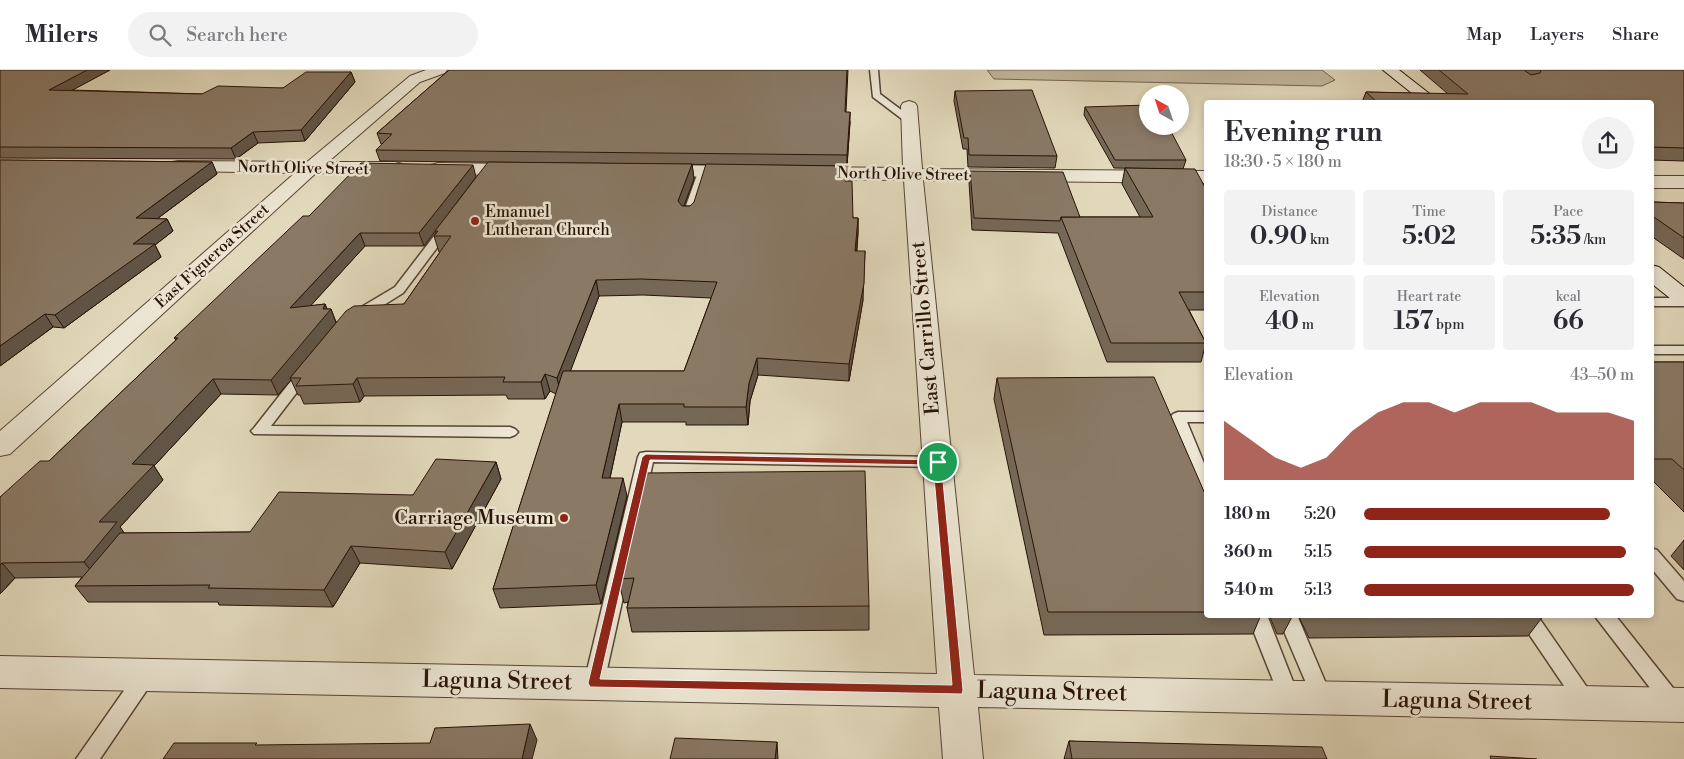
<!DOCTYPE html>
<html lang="en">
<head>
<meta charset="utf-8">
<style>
  :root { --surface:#fff; --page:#f2f2f3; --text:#2b2b33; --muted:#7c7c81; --line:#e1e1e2; --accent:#8f2418 }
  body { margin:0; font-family:"Libre Bodoni",serif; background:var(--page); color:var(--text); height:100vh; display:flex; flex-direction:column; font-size:19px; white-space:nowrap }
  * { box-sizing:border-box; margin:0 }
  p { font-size:16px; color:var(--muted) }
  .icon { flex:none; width:28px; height:28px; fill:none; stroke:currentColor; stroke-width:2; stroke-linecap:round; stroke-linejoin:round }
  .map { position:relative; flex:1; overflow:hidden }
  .drawer { position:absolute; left:1204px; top:30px; width:450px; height:518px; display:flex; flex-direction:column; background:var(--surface); border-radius:5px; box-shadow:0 2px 8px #0003 }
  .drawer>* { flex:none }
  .needle { width:32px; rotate:320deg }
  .controls { position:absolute; left:1139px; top:15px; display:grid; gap:10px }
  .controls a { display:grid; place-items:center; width:50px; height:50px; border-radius:50%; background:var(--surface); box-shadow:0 2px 8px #0003; font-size:25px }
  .pin { position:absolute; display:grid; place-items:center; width:42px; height:42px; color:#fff; margin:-21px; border:2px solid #fff; border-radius:50%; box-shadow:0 1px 5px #0007 }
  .round { display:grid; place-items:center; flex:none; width:52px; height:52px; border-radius:26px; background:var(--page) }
  .head { display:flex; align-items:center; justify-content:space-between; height:85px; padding:0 20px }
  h1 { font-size:28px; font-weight:600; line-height:38px }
  .figures { display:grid; grid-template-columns:repeat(3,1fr); gap:8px; height:85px; padding:5px 20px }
  .figures div { display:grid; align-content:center; border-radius:5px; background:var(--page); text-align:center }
  .figures b { font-size:25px; font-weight:600 }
  .figures small { font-size:14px; font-weight:400 }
  .figures p { font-size:14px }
  .chart { height:140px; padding:10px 20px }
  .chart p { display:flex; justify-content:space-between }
  .chart svg { width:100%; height:90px; margin-top:5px; fill:var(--accent); opacity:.7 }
  ul { padding:0 20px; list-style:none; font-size:16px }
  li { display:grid; grid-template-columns:80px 60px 1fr; align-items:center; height:38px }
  li i { height:12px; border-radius:6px; background:var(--accent) }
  header { display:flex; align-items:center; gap:30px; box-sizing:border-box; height:70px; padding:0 25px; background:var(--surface); border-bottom:1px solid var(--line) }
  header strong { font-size:24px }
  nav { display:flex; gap:28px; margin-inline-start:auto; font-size:18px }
  .search { width:350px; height:45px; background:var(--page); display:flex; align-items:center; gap:12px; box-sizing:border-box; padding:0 18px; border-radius:28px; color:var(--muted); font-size:19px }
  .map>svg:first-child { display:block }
  .green { fill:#c2b79d; stroke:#756452 }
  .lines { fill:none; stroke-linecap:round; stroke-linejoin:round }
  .lane-casing { stroke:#564434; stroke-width:3 }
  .street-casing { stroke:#564434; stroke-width:2 }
  .secondary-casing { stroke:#281206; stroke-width:2 }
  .lane { fill:#ece6d3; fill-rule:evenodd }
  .street { fill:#ece6d3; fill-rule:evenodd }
  .secondary { fill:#ece6d3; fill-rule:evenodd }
  .wall { fill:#766857; stroke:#281206; fill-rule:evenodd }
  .shaded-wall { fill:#605547; stroke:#281206 }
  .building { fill:#897965; stroke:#281206 }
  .route { fill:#8f2418; stroke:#fff; fill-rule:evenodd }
  .poi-dot { fill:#8f2418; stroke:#ece6d3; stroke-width:2 }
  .labels { text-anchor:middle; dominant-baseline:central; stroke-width:5; stroke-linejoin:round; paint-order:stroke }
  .far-street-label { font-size:16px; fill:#281206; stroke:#ece6d3 }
  .far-poi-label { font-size:16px; fill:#281206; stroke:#ece6d3; text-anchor:start }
  .street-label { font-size:20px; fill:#281206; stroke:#ece6d3 }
  .poi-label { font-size:20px; fill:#281206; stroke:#ece6d3; text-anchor:end }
  .near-street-label { font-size:24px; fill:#281206; stroke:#ece6d3 }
</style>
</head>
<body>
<header>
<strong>Milers</strong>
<div class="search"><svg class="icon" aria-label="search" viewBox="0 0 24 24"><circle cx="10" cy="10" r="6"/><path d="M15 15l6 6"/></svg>Search here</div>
<nav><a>Map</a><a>Layers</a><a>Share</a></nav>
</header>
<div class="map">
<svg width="1684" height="689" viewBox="0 0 1684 689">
  <rect width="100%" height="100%" fill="#e2d9bc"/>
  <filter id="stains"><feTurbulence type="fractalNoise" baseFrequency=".004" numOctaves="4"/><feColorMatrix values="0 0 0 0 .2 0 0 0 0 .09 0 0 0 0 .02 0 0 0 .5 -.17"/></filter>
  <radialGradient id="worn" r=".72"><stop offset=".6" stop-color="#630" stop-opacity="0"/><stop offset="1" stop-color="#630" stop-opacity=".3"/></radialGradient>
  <!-- green -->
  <path class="green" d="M 987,0 L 1322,0 L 1335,10 L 1322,16 L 994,9 Z"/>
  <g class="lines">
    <defs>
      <g id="lane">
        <path d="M 870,0 L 878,0 L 880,24 L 912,48 L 912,52 L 906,52 L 873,27 Z"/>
        <path d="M 703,99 L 708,102 L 694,147 L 692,149 L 684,149 L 682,147 L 698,102 Z"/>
        <path d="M 448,152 L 454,155 L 403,223 L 363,248 L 353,248 L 352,245 L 353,242 L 395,217 L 444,153 Z"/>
        <rect x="1651" y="228" width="33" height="8"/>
        <rect x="1651" y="276" width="33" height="8"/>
        <path d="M 307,296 L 312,297 L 314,300 L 271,356 L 510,357 L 515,359 L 518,362 L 515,365 L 510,367 L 254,364 L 251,361 L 254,358 L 302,297 Z"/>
        <path d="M 1178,342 L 1206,342 L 1206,352 L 1187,352 L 1206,398 L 1206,423 L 1200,421 L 1198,417 L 1170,347 L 1173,344 Z"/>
        <path d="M 646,382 L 938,387 L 944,388 L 946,392 L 944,396 L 938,397 L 653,392 L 604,613 L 601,619 L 594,622 L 587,619 L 584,613 L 638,387 L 640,383 Z"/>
        <path d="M 1651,478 L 1657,480 L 1684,511 L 1684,531 L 1677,529 L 1651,498 Z"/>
        <path d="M 1247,545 L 1267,545 L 1299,627 L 1296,633 L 1289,636 L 1282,633 Z"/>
        <path d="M 1277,545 L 1297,545 L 1332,628 L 1329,634 L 1322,637 L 1315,634 Z"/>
        <path d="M 1516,545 L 1537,545 L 1593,626 L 1596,632 L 1593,638 L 1586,641 L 1579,638 Z"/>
        <path d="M 1594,545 L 1615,545 L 1681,628 L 1684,633 L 1681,640 L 1674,643 L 1667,640 Z"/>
        <path d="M 146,596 L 153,599 L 156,605 L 153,611 L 100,689 L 76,689 L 139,599 Z"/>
      </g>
      <g id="street">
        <path d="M 426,0 L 447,0 L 445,3 L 420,12 L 328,92 L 395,92 L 402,94 L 404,98 L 402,102 L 395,104 L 316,103 L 10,384 L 0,386 L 0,361 L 295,103 L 178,101 L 172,100 L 169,96 L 172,92 L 178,91 L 307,92 L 410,6 Z"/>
        <path d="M 909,31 L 915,33 L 917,36 L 922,99 L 1206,101 L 1206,113 L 923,110 L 974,605 L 1684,618 L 1684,652 L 978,637 L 983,689 L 943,689 L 939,637 L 0,618 L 0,586 L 937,604 L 904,110 L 808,109 L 801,107 L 799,103 L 801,99 L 808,97 L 903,98 L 901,36 L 903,33 Z"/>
        <path d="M 438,93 L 520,94 L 527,96 L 529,100 L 527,104 L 520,106 L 431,103 L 429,99 L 431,95 Z"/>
        <path d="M 655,95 L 742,96 L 749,98 L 751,102 L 749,106 L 742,108 L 648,105 L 646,101 L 648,97 Z"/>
        <rect x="1651" y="106" width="33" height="12"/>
      </g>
      <g id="secondary">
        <path d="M 1383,0 L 1399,0 L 1440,32 L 1423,32 Z"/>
        <path d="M 1651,195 L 1659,197 L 1684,217 L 1684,235 L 1676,233 L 1651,213 Z"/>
      </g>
    </defs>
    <!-- lane casing -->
    <use href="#lane" class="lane-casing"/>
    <!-- street casing -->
    <use href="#street" class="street-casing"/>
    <!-- secondary casing -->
    <use href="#secondary" class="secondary-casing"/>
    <!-- lane -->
    <use href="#lane" class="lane"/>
    <!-- street -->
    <use href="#street" class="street"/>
    <!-- secondary -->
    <use href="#secondary" class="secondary"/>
  </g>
  <!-- wall -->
  <g class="wall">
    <path d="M 0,0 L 110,0 L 72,20 L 202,24 L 283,18 L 351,2 L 355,12 L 305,71 L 258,73 L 236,89 L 0,88 Z"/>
    <path d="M 449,0 L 848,0 L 846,42 L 850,52 L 847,96 L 380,91 L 376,80 L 382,74 L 381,74 L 377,63 Z"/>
    <path d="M 1420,0 L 1684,0 L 1684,91 L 1651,90 L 1651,32 L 1362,32 L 1366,22 L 1448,24 Z"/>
    <path d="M 955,21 L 1057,86 L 1055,98 L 968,97 L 967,79 L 963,79 L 954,31 Z"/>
    <path d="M 1085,37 L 1186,90 L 1183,99 L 1114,98 L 1084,45 Z"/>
    <path d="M 0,90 L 212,92 L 217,104 L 157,149 L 167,149 L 173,161 L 155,175 L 161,187 L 64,258 L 53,257 L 0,296 Z"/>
    <path d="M 692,94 L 694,109 L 684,136 L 690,136 L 846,111 L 853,148 L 858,148 L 858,163 L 857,181 L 863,230 L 849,311 L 758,305 L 750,331 L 748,355 L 686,355 L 686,352 L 622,352 L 610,408 L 627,426 L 601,534 L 500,538 L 493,519 L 556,324 L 550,321 L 545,329 L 508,329 L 506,325 L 364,326 L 360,332 L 304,334 L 300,325 L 298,325 L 291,310 L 278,325 L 221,324 L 154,396 L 163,410 L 120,457 L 124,463 L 250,462 L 413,425 L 496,392 L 501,409 L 452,499 L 360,493 L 333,537 L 219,535 L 218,532 L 88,532 L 75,516 L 82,507 L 15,508 L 0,524 L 0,427 L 49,391 L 176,270 L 174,268 L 309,146 L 476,107 L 443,151 ZM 435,161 L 436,163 L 434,166 L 439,182 L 440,182 L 404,234 L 336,252 L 331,239 L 327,239 L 325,234 L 310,236 L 365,176 L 424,176 ZM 643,225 L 711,228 L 684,301 L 570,301 L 599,226 Z"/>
    <path d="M 1125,98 L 1206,117 L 1206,240 L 1189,240 L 1206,273 L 1201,292 L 1107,292 L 1058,163 L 972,160 L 969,112 L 970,101 L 1080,147 L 1140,147 L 1122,114 Z"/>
    <path d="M 1651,132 L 1684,133 L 1684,189 L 1651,166 Z"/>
    <path d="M 1651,292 L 1684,292 L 1684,442 L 1654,412 L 1651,412 Z"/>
    <path d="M 997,308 L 1206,426 L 1206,545 L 1261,545 L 1253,564 L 1044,565 L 994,329 Z"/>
    <path d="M 643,403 L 869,536 L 869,560 L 632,562 L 627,538 L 628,532 L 624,533 L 618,509 Z"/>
    <path d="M 1684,470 L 1684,500 L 1671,486 Z"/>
    <path d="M 1269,545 L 1293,545 L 1283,564 L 1277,564 Z"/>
    <path d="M 1298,545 L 1544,545 L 1528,566 L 1309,568 Z"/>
    <path d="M 1069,671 L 1327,689 L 1064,689 Z"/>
  </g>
  <!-- shaded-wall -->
  <g class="shaded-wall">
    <path d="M 87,0 L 110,0 L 54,30 L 49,20 Z"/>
    <path d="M 351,2 L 355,12 L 305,71 L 301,60 Z"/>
    <path d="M 850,42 L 850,52 L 847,96 L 847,85 Z"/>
    <path d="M 253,62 L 258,73 L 236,89 L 231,78 Z"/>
    <path d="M 212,92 L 217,104 L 142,160 L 136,148 Z"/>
    <path d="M 692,94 L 694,109 L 680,146 L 678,131 Z"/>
    <path d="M 473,95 L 476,107 L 424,176 L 419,163 Z"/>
    <path d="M 858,148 L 858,163 L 855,197 L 855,181 Z"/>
    <path d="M 167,149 L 173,161 L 155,175 L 161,187 L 64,258 L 55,245 L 133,174 Z"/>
    <path d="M 360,163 L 365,176 L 296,252 L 290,238 Z"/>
    <path d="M 865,181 L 863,230 L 849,311 L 849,294 Z"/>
    <path d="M 596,210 L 599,226 L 561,326 L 557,308 Z"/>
    <path d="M 325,234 L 328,242 L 331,239 L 336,253 L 290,308 L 291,310 L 278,325 L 271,310 L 323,239 Z"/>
    <path d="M 45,244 L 53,257 L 0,296 L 0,276 Z"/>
    <path d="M 757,288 L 758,305 L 750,331 L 748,355 L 746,337 L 749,313 Z"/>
    <path d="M 545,304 L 550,321 L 545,329 L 541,312 Z"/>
    <path d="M 357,308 L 364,326 L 360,332 L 353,314 Z"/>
    <path d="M 213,309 L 221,324 L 154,396 L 163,410 L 120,457 L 128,468 L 96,507 L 84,492 L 99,452 L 132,394 Z"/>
    <path d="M 619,334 L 622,352 L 606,426 L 602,408 Z"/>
    <path d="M 496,392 L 501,409 L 452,499 L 445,482 Z"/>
    <path d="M 623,408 L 627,426 L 601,534 L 596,515 Z"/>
    <path d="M 351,476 L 360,493 L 333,537 L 324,520 Z"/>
    <path d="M 2,493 L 15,508 L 0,524 L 0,495 Z"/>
    <path d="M 530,654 L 537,670 L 532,689 L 522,689 Z"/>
    <path d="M 777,672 L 778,689 L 775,689 Z"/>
  </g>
  <!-- building -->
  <g class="building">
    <path d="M 0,0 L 87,0 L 49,20 L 202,24 L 218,16 L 283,18 L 306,2 L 351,2 L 301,60 L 253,62 L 231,78 L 0,77 Z"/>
    <path d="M 449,0 L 847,0 L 845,42 L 850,42 L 847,85 L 376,80 L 392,64 L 377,63 Z"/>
    <path d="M 1439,0 L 1524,0 L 1531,5 L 1540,3 L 1541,1 L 1540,0 L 1684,0 L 1684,78 L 1651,77 L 1651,32 L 1377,32 L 1366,22 L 1468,24 Z"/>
    <path d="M 1032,20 L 1057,86 L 969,85 L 968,68 L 964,68 L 955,21 Z"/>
    <path d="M 1148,35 L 1148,56 L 1168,56 L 1186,90 L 1115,90 L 1085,37 Z"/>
    <path d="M 0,90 L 212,92 L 136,148 L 167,149 L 133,174 L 155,174 L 55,245 L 45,244 L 0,276 Z"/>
    <path d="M 488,92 L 692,94 L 678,131 L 682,136 L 690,136 L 694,132 L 706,94 L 846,96 L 845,111 L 852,111 L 853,148 L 858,148 L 855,181 L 865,181 L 864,213 L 849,294 L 757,288 L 749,313 L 746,337 L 684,337 L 684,334 L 619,334 L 602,408 L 623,408 L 596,515 L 493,519 L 563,301 L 684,301 L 717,212 L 641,209 L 596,210 L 557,308 L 545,304 L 541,312 L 503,312 L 505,307 L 357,308 L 353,314 L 296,316 L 301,308 L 290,308 L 346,241 L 354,236 L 404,234 L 451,166 L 434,166 L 438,161 L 435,161 Z"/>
    <path d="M 361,93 L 473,95 L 419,163 L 360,163 L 290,238 L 325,234 L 323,239 L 331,239 L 271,310 L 213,309 L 132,394 L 154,395 L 99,452 L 117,452 L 84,492 L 2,493 L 0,495 L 0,427 L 40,391 L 49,391 L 178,268 L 174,268 L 303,146 L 309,146 Z"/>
    <path d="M 1125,98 L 1195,99 L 1205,117 L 1206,117 L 1206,222 L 1179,222 L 1206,273 L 1111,273 L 1061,147 L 1153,147 Z"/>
    <path d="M 970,101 L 1063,102 L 1080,147 L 1061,147 L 1060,151 L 974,148 Z"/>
    <path d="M 1651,132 L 1684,133 L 1684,168 L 1651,145 Z"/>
    <path d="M 1651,292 L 1684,292 L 1684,400 L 1672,389 L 1651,389 Z"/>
    <path d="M 1154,307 L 1206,426 L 1206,542 L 1048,542 L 997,308 Z"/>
    <path d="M 436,389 L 496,392 L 445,482 L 351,476 L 324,520 L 208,518 L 210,515 L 75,516 L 120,463 L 250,462 L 279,422 L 413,425 Z"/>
    <path d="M 865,401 L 869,536 L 627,538 L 634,508 L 618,509 L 643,403 Z"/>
    <path d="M 1320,545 L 1422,545 L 1320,546 Z"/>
    <path d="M 530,654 L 522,689 L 163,689 L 174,673 L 257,673 L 255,675 L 430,673 L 435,658 Z"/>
    <path d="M 675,668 L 777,672 L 775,689 L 670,689 Z"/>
    <path d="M 1069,671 L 1322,677 L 1327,689 L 1072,689 Z"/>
    <path d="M 1490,686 L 1537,689 L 1491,689 Z"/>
  </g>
  <!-- route -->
  <path class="route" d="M 646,384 L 941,390 L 963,620 L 962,624 L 590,617 L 588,613 L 642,387 ZM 650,390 L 933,395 L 952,615 L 600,609 Z"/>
  <!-- markers -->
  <g class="poi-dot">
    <circle cx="475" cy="151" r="5"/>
    <circle cx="564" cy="448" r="5"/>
  </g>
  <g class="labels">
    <!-- far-street labels -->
    <g class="far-street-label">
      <text transform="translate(303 98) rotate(1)">North Olive Street</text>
      <text transform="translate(903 104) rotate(1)">North Olive Street</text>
      <text transform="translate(212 186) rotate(-42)">East Figueroa Street</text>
    </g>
    <!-- far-poi labels -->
    <g class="far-poi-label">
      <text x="485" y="142">Emanuel<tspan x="485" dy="18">Lutheran Church</tspan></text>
    </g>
    <!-- street labels -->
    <g class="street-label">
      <text transform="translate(926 258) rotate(-95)">East Carrillo Street</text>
    </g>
    <!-- poi labels -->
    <g class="poi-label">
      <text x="554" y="448">Carriage Museum</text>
    </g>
    <!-- near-street labels -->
    <g class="near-street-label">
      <text transform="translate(497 611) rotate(1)">Laguna Street</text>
      <text transform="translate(1052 622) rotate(1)">Laguna Street</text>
      <text transform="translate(1457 631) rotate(1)">Laguna Street</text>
    </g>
  </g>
  <rect width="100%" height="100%" filter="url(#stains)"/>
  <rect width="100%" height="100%" fill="url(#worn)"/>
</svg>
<div class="controls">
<a><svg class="needle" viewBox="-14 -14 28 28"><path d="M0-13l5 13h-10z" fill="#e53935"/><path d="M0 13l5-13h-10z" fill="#7c7c81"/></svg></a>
</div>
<div class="pin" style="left:938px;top:392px;background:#1e9e55"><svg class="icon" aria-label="arrive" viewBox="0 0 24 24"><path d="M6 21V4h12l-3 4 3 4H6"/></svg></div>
<section class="drawer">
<div class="head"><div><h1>Evening run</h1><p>18:30 · 5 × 180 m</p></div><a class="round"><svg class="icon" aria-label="share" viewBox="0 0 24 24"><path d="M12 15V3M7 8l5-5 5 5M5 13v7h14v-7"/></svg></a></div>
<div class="figures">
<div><p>Distance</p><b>0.90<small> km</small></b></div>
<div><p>Time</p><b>5:02</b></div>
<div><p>Pace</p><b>5:35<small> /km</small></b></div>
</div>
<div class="figures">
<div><p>Elevation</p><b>40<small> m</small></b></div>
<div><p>Heart rate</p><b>157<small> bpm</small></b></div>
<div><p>kcal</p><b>66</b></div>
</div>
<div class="chart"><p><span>Elevation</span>43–50 m</p>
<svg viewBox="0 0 160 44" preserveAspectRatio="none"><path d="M0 44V15L10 24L20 33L30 38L40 33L50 20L60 11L70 6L80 6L90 11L100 6L110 6L120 6L130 11L140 11L150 11L160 15V44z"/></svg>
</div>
<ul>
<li><b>180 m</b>5:20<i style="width:91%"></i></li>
<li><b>360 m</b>5:15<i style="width:97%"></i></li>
<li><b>540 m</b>5:13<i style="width:100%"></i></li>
</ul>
</section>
</div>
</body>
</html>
